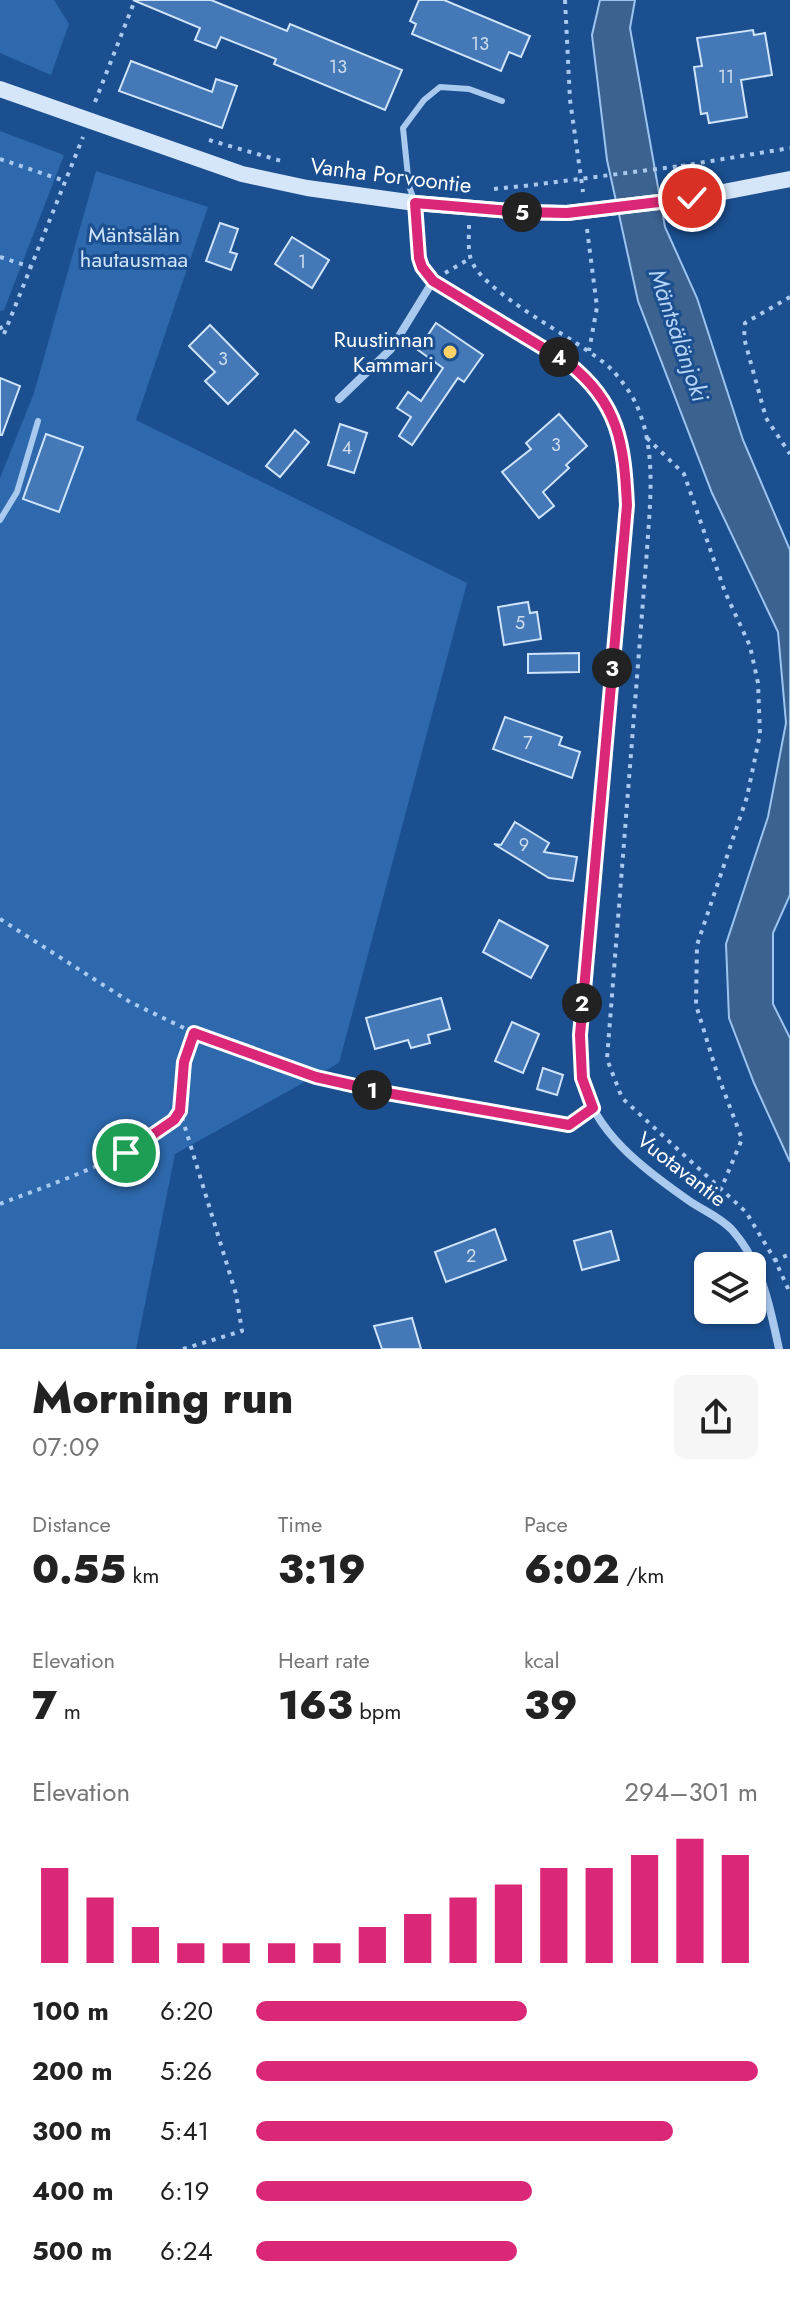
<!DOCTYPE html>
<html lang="en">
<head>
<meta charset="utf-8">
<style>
  :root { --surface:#fff; --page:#f6f6f6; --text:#222; --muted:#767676; --accent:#db2777 }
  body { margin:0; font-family:Jost,sans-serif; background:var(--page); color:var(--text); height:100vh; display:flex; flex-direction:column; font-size:30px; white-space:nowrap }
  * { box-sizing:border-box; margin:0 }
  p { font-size:26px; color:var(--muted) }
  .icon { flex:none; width:44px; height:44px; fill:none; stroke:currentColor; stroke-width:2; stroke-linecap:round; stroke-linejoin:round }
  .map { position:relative; height:1349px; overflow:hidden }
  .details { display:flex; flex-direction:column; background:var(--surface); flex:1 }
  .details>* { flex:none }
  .controls { position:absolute; left:694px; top:1252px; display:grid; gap:16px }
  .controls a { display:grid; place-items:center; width:72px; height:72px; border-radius:12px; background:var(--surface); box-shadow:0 2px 6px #0004; font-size:40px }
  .pin { position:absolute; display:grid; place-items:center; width:68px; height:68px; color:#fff; margin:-34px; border:4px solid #fff; border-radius:50%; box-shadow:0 2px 8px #0007 }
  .km { position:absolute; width:40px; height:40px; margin:-20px; border-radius:50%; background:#222; color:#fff; font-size:22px; line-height:40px; text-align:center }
  .round { display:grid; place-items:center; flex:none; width:84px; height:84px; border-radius:12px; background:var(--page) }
  .summary { display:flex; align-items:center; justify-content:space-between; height:136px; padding:0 32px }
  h1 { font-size:44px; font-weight:800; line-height:60px }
  .metrics { display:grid; grid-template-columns:repeat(3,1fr); gap:12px; height:136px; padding:8px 32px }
  .metrics div { display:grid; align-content:center }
  .metrics b { font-size:40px; font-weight:800 }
  .metrics small { font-size:22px; font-weight:400 }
  .metrics p { font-size:22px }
  .chart { height:224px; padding:16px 32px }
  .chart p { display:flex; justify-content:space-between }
  .chart svg { width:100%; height:144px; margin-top:8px; stroke:var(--accent); stroke-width:6 }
  ul { padding:0 32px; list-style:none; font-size:26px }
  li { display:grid; grid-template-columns:128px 96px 1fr; align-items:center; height:60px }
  li i { height:20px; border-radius:10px; background:var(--accent) }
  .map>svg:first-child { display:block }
  .green { fill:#2e69ad }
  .water { fill:#3c6290; stroke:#9cc4f0; stroke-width:2 }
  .building { fill:#4478b7; stroke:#cfe3fa; stroke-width:2 }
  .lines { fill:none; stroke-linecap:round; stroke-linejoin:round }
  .path { stroke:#a9c9ee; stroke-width:4; stroke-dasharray:4 6; stroke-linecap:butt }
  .service { stroke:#a9c9ee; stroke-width:6 }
  .minor { stroke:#a9c9ee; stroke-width:8 }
  .secondary { stroke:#d6e6fa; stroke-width:16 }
  .path-bridge { stroke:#a9c9ee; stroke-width:4; stroke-dasharray:4 6; stroke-linecap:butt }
  .secondary-bridge { stroke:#d6e6fa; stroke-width:16 }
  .route-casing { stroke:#fff; stroke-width:16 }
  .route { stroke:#db2777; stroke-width:10 }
  .poi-dot { fill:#ffd166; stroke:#1b4f8f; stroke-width:3 }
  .labels { text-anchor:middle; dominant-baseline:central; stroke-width:6; stroke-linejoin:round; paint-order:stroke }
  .number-label { font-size:18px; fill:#d0dded }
  .street-label { font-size:22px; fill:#fff; stroke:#1b4f8f }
  .park-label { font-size:22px; fill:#cfe3fa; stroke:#1b4f8f }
  .poi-label { font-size:22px; fill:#fff; stroke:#1b4f8f; text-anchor:end }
  .water-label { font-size:24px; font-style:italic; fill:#b5d3f5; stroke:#1b4f8f }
</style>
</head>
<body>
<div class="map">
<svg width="790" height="1349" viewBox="0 0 790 1349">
  <rect width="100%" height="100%" fill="#1b4f8f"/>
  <!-- green -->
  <g class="green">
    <path d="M 0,0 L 54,0 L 69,24 L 51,75 L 0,53 Z"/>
    <path d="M 0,131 L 64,155 L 4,310 L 0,311 Z"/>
    <path d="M 96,171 L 208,207 L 136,420 L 467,583 L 339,1063 L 175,1154 L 136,1349 L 0,1349 L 0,478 L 34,393 Z"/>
  </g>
  <!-- water -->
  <path class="water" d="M 600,0 L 635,0 L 630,28 L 665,227 L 697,298 L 743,440 L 790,550 L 790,895 L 773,933 L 773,1004 L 790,1038 L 790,1162 L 754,1083 L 729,1018 L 726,944 L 768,817 L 786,723 L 778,632 L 712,493 L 638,301 L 607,160 L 592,35 Z"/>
  <!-- building -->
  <g class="building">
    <path d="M 133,0 L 211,0 L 287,31 L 290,24 L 402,70 L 385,110 L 274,64 L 276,59 L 221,37 L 216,48 L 195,40 L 200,28 Z"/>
    <path d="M 419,0 L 444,0 L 530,36 L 521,57 L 509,52 L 501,71 L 412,34 L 416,24 L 410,21 Z"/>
    <path d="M 753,30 L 754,35 L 765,33 L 772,75 L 741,80 L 747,117 L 709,123 L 707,113 L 701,114 L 694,67 L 702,66 L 697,38 Z"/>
    <path d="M 131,61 L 212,92 L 216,79 L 237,86 L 222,128 L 119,91 Z"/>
    <path d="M 220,223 L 238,229 L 230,252 L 237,254 L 231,270 L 206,261 Z"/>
    <path d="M 292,237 L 329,260 L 312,288 L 275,264 Z"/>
    <path d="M 436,323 L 483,355 L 464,382 L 458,378 L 412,445 L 399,436 L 411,417 L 397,408 L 408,392 L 421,401 L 443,368 L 418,350 Z"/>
    <path d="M 210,325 L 258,374 L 228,404 L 205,381 L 215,372 L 189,346 Z"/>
    <path d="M 0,378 L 20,386 L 2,435 L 0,435 Z"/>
    <path d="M 559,414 L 587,446 L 566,465 L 569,468 L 543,492 L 554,506 L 539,518 L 502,472 L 531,449 L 526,443 Z"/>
    <path d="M 340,424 L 367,433 L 354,473 L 328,465 Z"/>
    <path d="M 295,430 L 309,442 L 280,477 L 266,466 Z"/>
    <path d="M 46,434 L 83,447 L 59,512 L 23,499 Z"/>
    <path d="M 528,602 L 530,613 L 537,612 L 541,639 L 504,645 L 498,607 Z"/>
    <path d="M 579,653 L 579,672 L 528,673 L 528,654 Z"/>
    <path d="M 505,717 L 562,737 L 559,745 L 580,752 L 572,778 L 493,749 Z"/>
    <path d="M 515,822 L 549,843 L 544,852 L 577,857 L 573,881 L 549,878 L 494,844 L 501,845 Z"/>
    <path d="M 499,920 L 548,946 L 531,978 L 483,952 Z"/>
    <path d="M 441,998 L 450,1029 L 428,1035 L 430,1043 L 411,1048 L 408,1040 L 375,1049 L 366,1018 Z"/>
    <path d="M 512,1022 L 539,1034 L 523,1073 L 495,1061 Z"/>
    <path d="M 543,1068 L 563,1075 L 557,1095 L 537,1089 Z"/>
    <path d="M 495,1229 L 506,1260 L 446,1282 L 435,1252 Z"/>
    <path d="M 611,1231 L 619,1260 L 582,1270 L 574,1241 Z"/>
    <path d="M 412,1318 L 421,1349 L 382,1349 L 374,1326 Z"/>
  </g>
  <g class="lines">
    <!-- path -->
    <g class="path">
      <path d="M 565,0 L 570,100 L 583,192"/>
      <path d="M 95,102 L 135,0"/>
      <path d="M 209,140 L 285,162"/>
      <path d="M 0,159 L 65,181"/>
      <path d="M 681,166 L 790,148"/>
      <path d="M 494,189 L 524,186"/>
      <path d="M 469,225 C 469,235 468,247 470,256 C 477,292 582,340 611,369 C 620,378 631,393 636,404 C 657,449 650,502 647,550 L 607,1059 L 622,1098 L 746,1212 L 775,1260 L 790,1293"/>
      <path d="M 587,229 L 597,307 L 589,351"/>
      <path d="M 0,257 L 31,267"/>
      <path d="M 445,273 L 469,259"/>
      <path d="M 790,297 L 745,323 L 744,338 L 766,418 L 790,454"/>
      <path d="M 0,326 L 4,334"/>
      <path d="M 4,334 L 83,137"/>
      <path d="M 647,438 L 684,474 L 725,592 L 750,646 L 758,683 L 760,734 L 747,797 L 697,945 L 696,1005 L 717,1073 L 742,1139 L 721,1189"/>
      <path d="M 0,919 L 130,1002 L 184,1028"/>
      <path d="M 0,1204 C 45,1186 156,1150 180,1111"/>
      <path d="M 774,1261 L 790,1254"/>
      <path d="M 183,1349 L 242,1331 L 236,1294 L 180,1111 L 184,1062 L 190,1045"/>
    </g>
    <!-- service -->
    <g class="service">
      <path d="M 414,200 L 409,186 L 403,128 L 424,100 L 440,87 L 469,89 L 502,101"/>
      <path d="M 0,520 L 17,492 L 38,421"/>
    </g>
    <!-- minor -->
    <g class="minor">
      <path d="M 415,203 C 417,232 413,258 433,281 L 568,363 C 619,402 624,444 627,505 L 580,1035 C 581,1049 579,1064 582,1078 C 593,1132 645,1170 688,1200 C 702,1210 722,1218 733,1231 C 762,1264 770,1307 779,1349"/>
      <path d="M 339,399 L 391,349 L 433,281"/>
      <path d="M 194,1033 L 316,1077 L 387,1093 L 569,1125 L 593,1108"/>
    </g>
    <!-- secondary -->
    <g class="secondary">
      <path d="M 0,89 L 242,174 L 307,188 L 415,203 L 521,212 L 567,213"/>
      <path d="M 692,198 L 790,179"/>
    </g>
    <!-- path-bridge -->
    <path class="path-bridge" d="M 524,186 L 681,166"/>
    <!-- secondary-bridge -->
    <path class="secondary-bridge" d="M 567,213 L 692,198"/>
  </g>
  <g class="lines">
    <defs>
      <path id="route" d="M 126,1153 L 174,1120 L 180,1111 L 184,1062 L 194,1033 L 316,1077 L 387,1093 L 569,1125 L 593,1108 L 582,1078 L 580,1035 L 627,505 C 624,444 619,403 568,363 L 433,281 L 422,267 L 419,258 L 415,203 L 521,212 L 567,213 L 692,198"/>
    </defs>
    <!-- route casing -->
    <use href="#route" class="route-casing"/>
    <!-- route -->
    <use href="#route" class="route"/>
  </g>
  <!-- markers -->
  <circle class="poi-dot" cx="450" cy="352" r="8"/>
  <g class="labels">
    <!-- number labels -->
    <g class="number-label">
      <text x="480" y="44">13</text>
      <text x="338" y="67">13</text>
      <text x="726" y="77">11</text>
      <text x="302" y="262">1</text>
      <text x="223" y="359">3</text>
      <text x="556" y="445">3</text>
      <text x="347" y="448">4</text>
      <text x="520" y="623">5</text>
      <text x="528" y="743">7</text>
      <text x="524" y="845">9</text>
      <text x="471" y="1256">2</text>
    </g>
    <!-- street labels -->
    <g class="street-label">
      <text transform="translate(391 175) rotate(7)">Vanha Porvoontie</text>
      <text transform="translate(682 1169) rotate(38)">Vuotavantie</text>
    </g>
    <!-- park labels -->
    <g class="park-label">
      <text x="134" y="234">Mäntsälän<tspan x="134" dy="25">hautausmaa</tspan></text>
    </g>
    <!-- poi labels -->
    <g class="poi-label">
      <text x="434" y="339">Ruustinnan<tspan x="434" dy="25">Kammari</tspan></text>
    </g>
    <!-- water labels -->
    <g class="water-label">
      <text transform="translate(679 335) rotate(71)">Mäntsälänjoki</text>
    </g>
  </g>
</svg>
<div class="controls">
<a><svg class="icon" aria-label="layers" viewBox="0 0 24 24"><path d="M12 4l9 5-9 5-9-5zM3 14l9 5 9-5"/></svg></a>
</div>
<div class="pin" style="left:126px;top:1153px;background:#1e9e55"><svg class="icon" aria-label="arrive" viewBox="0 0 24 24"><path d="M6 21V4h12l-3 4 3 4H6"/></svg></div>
<div class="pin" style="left:692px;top:198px;background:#d93025"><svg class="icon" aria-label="check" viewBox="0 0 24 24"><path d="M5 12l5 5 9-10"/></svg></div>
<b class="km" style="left:372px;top:1090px">1</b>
<b class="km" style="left:582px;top:1003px">2</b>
<b class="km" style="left:612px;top:668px">3</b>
<b class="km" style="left:559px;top:357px">4</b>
<b class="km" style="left:522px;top:212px">5</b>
</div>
<section class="details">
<div class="summary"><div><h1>Morning run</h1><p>07:09</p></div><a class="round"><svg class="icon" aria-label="share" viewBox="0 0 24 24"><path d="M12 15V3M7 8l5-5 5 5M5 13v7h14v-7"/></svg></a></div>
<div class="metrics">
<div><p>Distance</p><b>0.55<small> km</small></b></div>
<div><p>Time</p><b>3:19</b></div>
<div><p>Pace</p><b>6:02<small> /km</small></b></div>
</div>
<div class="metrics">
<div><p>Elevation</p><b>7<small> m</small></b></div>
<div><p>Heart rate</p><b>163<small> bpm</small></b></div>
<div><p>kcal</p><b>39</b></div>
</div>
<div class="chart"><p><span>Elevation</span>294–301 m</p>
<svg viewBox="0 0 160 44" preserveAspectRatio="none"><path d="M5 44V15M15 44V24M25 44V33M35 44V38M45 44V38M55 44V38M65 44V38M75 44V33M85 44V29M95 44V24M105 44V20M115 44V15M125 44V15M135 44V11M145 44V6M155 44V11"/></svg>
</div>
<ul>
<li><b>100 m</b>6:20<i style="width:54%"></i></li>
<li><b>200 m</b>5:26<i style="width:100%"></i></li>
<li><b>300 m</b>5:41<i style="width:83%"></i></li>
<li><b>400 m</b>6:19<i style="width:55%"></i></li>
<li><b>500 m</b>6:24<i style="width:52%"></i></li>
</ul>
</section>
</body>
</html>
